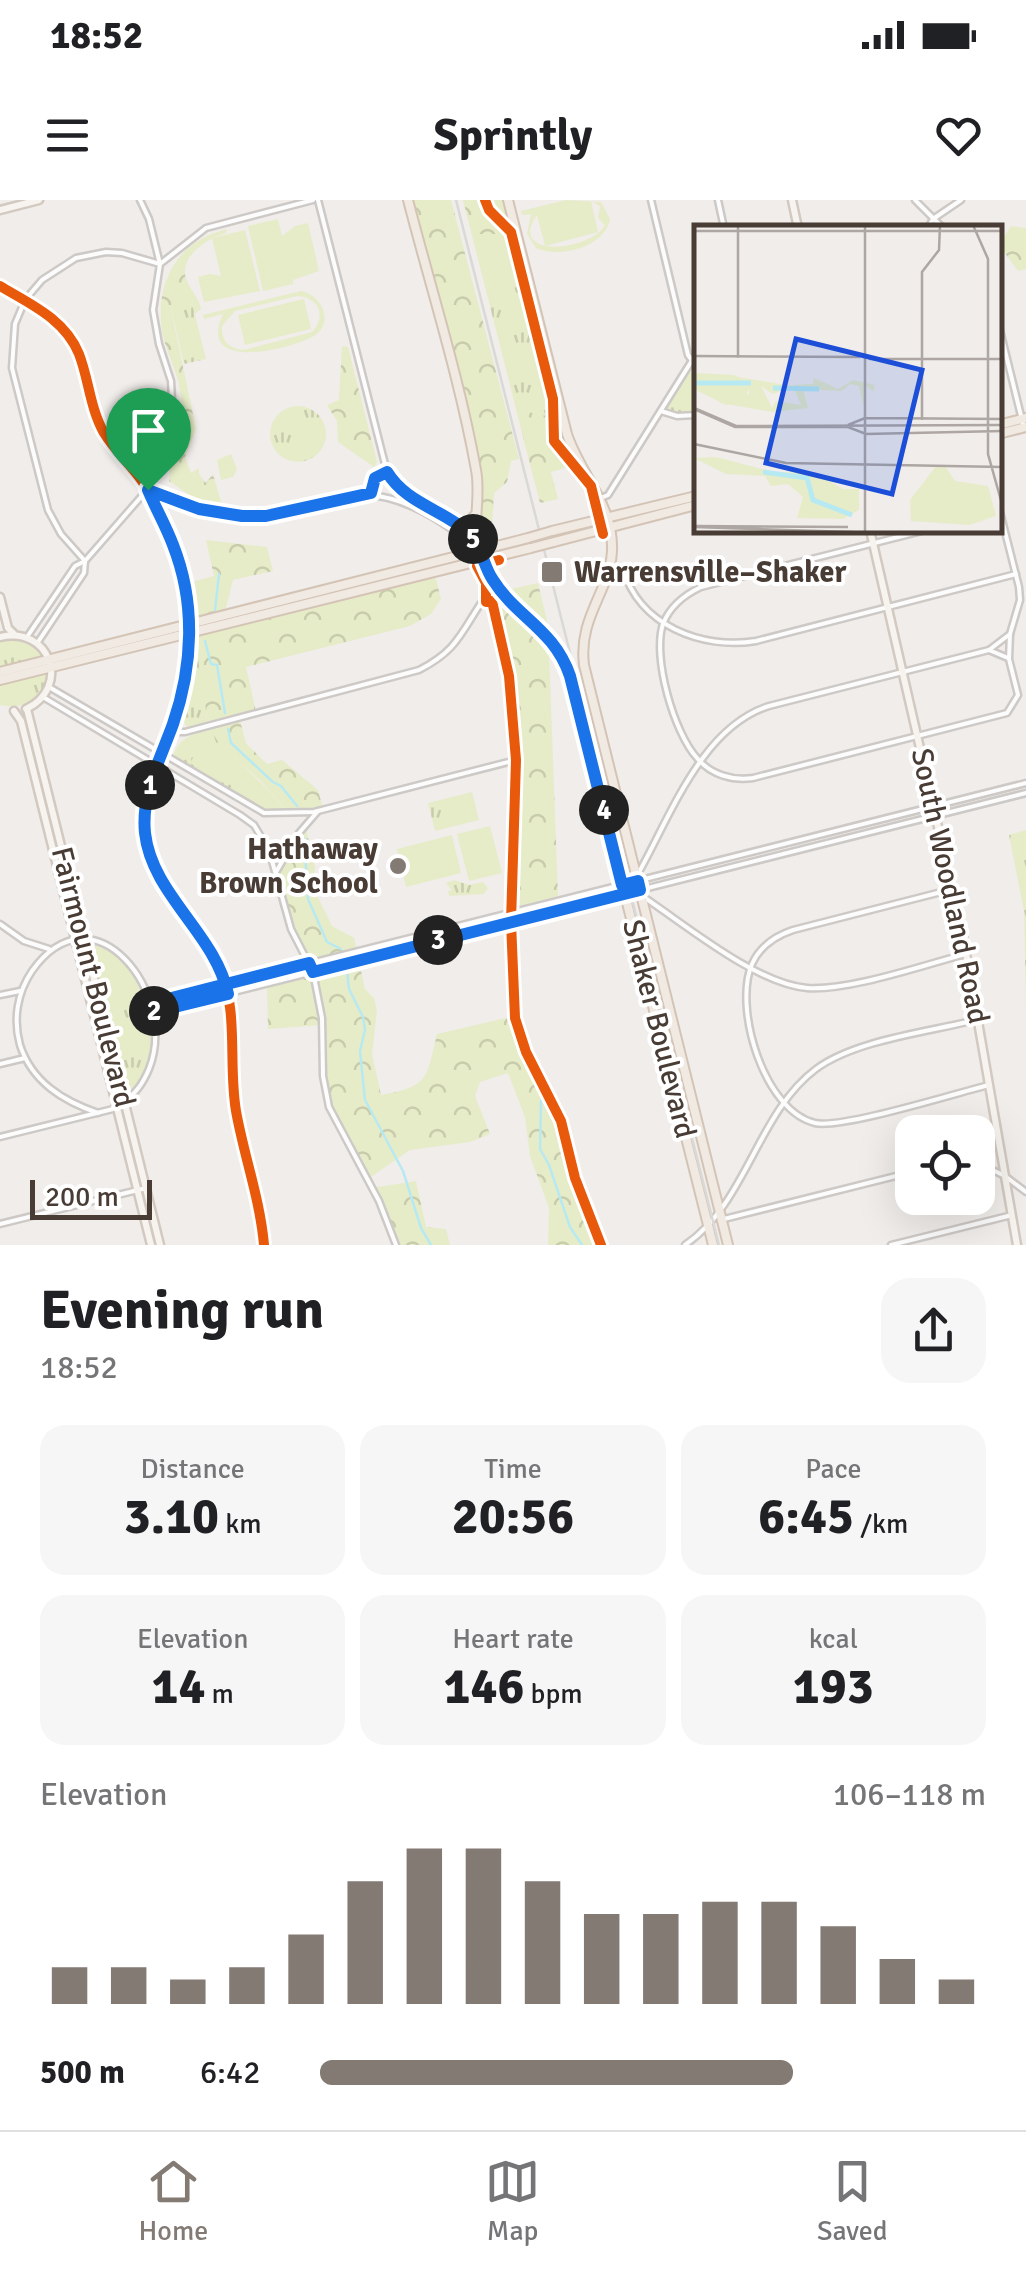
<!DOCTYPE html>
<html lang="en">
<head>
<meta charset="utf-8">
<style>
  :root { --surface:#fff; --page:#f6f6f6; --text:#202124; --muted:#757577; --line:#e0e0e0; --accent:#837a74 }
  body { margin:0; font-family:Signika,sans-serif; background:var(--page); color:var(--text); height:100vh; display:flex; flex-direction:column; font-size:38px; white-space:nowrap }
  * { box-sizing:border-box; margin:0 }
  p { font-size:32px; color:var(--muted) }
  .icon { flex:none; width:55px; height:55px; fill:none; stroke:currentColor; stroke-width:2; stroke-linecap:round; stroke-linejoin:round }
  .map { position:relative; height:1045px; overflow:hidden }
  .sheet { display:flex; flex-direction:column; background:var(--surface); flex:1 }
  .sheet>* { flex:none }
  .fabs { position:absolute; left:895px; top:915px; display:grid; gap:20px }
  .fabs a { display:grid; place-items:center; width:100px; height:100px; border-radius:20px; background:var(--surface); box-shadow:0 10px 40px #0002; font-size:50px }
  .scale { position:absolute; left:30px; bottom:25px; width:122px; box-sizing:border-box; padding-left:10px; border:5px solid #483c35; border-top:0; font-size:28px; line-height:35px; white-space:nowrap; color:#483c35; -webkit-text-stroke:8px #fff; paint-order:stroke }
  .pin { position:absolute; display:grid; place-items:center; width:85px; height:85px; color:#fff; margin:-102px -42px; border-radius:50% 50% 50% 0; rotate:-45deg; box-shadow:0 0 10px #0007 }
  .pin .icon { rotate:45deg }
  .km { position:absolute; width:50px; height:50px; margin:-25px; border-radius:50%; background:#222; color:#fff; font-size:28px; line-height:50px; text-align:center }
  .round { display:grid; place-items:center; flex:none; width:105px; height:105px; border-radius:30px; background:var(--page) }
  .summary { display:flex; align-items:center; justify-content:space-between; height:170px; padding:0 40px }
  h1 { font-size:55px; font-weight:800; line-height:75px }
  .stats { display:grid; grid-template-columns:repeat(3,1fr); gap:15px; height:170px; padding:10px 40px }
  .stats div { display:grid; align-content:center; border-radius:25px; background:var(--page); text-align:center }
  .stats b { font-size:50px; font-weight:800 }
  .stats small { font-size:28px; font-weight:400 }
  .stats p { font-size:28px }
  .chart { height:280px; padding:20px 40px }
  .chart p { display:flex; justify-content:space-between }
  .chart svg { width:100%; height:180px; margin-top:10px; stroke:var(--accent); stroke-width:6 }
  ul { padding:0 40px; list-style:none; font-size:32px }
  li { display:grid; grid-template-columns:160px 120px 1fr; align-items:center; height:75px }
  li i { height:25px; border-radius:12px; background:var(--accent) }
  .status { display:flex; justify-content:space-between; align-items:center; height:70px; padding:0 50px; background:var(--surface); direction:ltr }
  .status svg { height:28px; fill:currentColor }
  header { display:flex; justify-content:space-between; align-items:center; height:130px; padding:0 40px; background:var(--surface); font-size:45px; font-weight:800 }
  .dock { display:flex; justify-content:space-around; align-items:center; height:140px; border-top:2px solid var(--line); background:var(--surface); font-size:28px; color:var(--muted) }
  .dock a { display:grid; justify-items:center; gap:5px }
  .dock .on { color:var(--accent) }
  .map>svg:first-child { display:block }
  .grass { fill:url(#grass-tufts) }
  .forest { fill:url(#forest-crowns) }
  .garden { fill:#e7ecc8; fill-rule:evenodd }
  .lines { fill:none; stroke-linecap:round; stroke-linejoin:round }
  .stream { stroke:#b7e9f2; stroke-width:2.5 }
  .street-casing { stroke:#cdc9c6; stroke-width:9 }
  .secondary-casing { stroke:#d2c9c1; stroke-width:11 }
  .primary-casing { stroke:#d4c4b6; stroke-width:12 }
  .street { stroke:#fdfcfc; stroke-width:4 }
  .secondary { stroke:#f7f3ee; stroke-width:6 }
  .primary { stroke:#f1eae3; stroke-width:8 }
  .tram { stroke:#d9d9d8; stroke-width:2.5 }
  .primary-bridge-casing { stroke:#d4c4b6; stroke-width:12; stroke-linecap:butt }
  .primary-bridge { stroke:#f1eae3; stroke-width:8 }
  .cycleway-casing { stroke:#fff; stroke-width:16 }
  .cycleway { stroke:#e8590c; stroke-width:10 }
  .route-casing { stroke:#fff; stroke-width:20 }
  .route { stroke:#1a73e8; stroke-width:12 }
  .poi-dot { fill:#837a74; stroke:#fff; stroke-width:4 }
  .labels { text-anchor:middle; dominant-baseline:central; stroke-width:8; stroke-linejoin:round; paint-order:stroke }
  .poi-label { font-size:30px; font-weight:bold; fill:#483c35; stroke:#fff; text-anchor:start }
  .street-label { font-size:30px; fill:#483c35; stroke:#fff }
  .inset-river { fill:none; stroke:#b7e9f2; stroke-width:5 }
  .inset-road { fill:none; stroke:#ada6a2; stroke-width:2.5 }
  .view { fill:#1d4ed8; fill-opacity:0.15; stroke:#1d4ed8; stroke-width:5 }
  .inset-edge { fill:none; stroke:#483c35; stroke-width:5 }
</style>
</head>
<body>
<div class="status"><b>18:52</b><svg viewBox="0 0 49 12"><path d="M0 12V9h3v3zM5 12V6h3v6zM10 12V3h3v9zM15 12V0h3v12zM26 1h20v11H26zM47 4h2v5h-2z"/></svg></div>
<header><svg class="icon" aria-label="menu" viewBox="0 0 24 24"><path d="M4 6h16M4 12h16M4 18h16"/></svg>Sprintly<svg class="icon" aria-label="heart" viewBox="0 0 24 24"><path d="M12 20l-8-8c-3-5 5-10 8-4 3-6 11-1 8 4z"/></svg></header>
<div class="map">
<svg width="1026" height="1045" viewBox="0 0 1026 1045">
  <defs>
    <pattern id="grass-tufts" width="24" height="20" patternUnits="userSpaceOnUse" patternTransform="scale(2.5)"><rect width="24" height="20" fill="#e7ecc8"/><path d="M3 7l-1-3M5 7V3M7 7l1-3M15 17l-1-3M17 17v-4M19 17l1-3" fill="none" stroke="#c8cbac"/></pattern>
    <pattern id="forest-crowns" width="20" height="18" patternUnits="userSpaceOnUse" patternTransform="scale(2.5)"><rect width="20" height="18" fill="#e7ecc8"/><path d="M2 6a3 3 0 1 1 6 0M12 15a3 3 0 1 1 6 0" fill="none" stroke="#c8cbac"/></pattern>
  </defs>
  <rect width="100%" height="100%" fill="#f0edea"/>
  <!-- grass -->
  <g class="grass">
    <path d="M 463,0 L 508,0 L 565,227 L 580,264 L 533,276 Z"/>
    <path d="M 192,103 L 206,159 L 184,164 L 171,108 Z"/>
    <path d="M 696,171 L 696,213 L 671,212 L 667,206 L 686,174 Z"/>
    <circle cx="298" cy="234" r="28"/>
    <path d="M 231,254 L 237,269 L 233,277 L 221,280 L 217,260 Z"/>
    <path d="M 12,439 L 30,444 L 43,457 L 0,470 L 0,442 Z"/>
    <path d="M 195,441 L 204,475 L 207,523 L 188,528 L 179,515 Z"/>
    <path d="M 47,473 C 45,499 24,510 0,505 L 0,483 Z"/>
    <path d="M 209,527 C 230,559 264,580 286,611 L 260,608 L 173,558 C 176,540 192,534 209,527 Z"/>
    <path d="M 472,592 L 479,620 L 435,631 L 428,603 Z"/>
    <path d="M 1026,630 L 1026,805 L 1024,711 L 1009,635 Z"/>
    <path d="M 454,680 L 469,685 L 483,682 L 488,688 L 484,694 L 449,696 L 448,691 L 452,690 L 446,683 Z"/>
    <path d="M 87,739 C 101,746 115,753 126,765 C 157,798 164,860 129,893 L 126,891 Z"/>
  </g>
  <!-- forest -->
  <g class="forest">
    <path d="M 412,0 L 451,0 L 519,259 L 511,261 L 507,282 L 494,293 L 492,325 L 484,322 L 480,315 L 481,268 Z"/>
    <path d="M 463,0 L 504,0 L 496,34 L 472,34 Z"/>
    <path d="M 1011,26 L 1026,28 L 1026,69 L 1018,71 L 999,45 Z"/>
    <path d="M 227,29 L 226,33 C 208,38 179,56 186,79 C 190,90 199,97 201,109 L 195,114 L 192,103 L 171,109 L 196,229 L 185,257 L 191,273 L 199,268 L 199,274 L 206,283 L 213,274 L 222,305 L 218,306 L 197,300 L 169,281 C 170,252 183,226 181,196 C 179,175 168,156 163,136 C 153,85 176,41 227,29 Z"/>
    <path d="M 342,146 L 348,147 L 377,262 L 374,267 L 338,242 L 337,221 L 327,205 L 339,200 Z"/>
    <path d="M 515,205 L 534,214 L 554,217 L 555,244 L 575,265 L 551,272 L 558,299 L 540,303 Z"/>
    <path d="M 206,340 L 267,347 L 273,371 L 233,380 L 222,423 L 434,371 L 441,399 L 431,414 L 410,426 L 246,467 L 256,512 L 239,517 L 246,543 L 267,564 L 282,560 L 318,590 L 323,609 L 305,625 L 315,667 L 313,687 L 332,726 L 354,738 L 365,789 L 374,798 L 377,811 L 372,854 L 381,895 C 430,886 426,879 437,834 L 514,816 L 519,835 L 561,921 L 568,954 L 600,1045 L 548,1045 L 549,1008 L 530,956 L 525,917 L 508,873 L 480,882 L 475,896 L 490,934 L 470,942 L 410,950 L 368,979 C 355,954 337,933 329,907 C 321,881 322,852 322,825 L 268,829 L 267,783 L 313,771 L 296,739 L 276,677 L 309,617 L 286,610 L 261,581 L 221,546 L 207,525 L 203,475 L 199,466 L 197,445 L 190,433 L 184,384 L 214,376 Z"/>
    <path d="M 538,383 L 548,425 L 558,696 L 519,706 L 522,610 L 516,476 L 493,393 Z"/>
    <path d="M 416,981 L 426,1027 L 446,1029 L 450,1045 L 396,1045 L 372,988 Z"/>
  </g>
  <!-- garden -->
  <g class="garden">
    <path d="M 566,0 L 601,2 L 610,19 C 605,47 560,59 536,48 L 527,34 L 531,14 L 522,15 L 521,11 ZM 591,1 L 600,6 L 598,18 L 605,25 C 590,52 506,59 537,15 L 545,46 L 598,32 Z"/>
    <path d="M 278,19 L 282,36 L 295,26 L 308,23 L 319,71 L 293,80 L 293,84 L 263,91 L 248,26 Z"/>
    <path d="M 245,30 L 260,91 L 204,102 L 198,77 L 210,74 L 221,76 L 212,38 Z"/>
    <path d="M 508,35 L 521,86 L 490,94 L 477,43 Z"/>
    <path d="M 301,91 C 322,95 336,124 312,137 C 287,150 196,172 223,114 L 204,119 L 203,115 ZM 297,96 C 319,97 327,116 312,132 L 244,150 C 229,149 221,141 222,126 L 235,111 Z"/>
    <path d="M 304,99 L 311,129 L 245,145 L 238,115 Z"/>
    <path d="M 202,543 L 231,561 L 220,581 L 190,563 Z"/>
    <path d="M 490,626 L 502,673 L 469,681 L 457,634 Z"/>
    <path d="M 452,635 L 461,673 L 406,687 L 397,649 Z"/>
  </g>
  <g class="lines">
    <!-- stream -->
    <g class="stream">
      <path d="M 215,410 L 219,374"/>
      <path d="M 205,441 L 211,464 L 217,465 L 225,513"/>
      <path d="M 228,529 L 231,543 L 273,582 L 281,586 L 297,606"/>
      <path d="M 304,638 L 308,699 L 327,742 L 341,749"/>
      <path d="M 347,771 L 349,789 L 363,817 L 365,830 L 360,851 L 365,900 L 403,971 L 421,1028 L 431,1045"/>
      <path d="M 541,901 L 540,949 L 549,965 L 570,1027 L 582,1045"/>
    </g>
    <defs>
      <g id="street">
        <path d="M 318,0 L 387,272 C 409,306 458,313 475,342"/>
        <path d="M 651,0 L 688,155 L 696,166"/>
        <path d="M 718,0 L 724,28"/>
        <path d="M 915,0 L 943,28"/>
        <path d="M 928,28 L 933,19 L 961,0"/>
        <path d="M 0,86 L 44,111 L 71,138 L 104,232 L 147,290 L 171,339 L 182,376 L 190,421"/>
        <path d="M 998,122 L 1024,228"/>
        <path d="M 661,211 L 677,216 L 696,215"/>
        <path d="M 147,290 C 185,304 219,318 260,316 C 288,315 316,303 343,297 C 391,286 440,318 476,348"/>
        <path d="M 371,293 L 375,278 L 387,272"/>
        <path d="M 601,298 L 608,295 L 691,162"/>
        <path d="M 926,330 L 701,387 C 684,395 670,406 663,424 C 652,457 674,533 697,558 C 711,575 733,581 753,578 L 1007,513 L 1018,495 L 1009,459 L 1010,434 L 1020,400 L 1019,387 L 998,304"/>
        <path d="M 85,361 L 61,334 L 48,310 L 12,168 L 15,124 L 25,100 L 42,80 L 76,58 L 106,52 L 122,53 L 160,64 L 206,28 L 313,0"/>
        <path d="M 609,364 L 623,368 C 638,425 702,450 756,441 L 1016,374"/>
        <path d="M 492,401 L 509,476 L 516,560 L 511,722 L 515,818 L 526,852 L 561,921 L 575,978 L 601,1045"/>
        <path d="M 190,435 L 184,489 L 148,594 L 145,635 L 156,670 L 202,735 L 226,784 L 236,911 L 257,999 L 264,1045"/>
        <path d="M 27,437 L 75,366 L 85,361 L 147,290 L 168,248 L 173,221 L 171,181 L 159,144 L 153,110 L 160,64 L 149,19 L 140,0"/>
        <path d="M 38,442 L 84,373 L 85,361"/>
        <path d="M 989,450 L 1008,458"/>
        <path d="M 49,487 L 264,613 L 314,612 L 516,560"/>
        <path d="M 43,497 L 240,615 L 254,625 L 269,650 L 291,729 L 313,772 L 322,818 L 323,876 L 329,907 L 379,1001 L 396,1045"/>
        <path d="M 170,532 L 185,532 L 419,470 C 456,451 460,435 481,403 L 504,398"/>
        <path d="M 276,672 L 299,633 L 318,611"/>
        <path d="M 639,672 C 671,615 702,527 769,506 L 989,450 L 1010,434"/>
        <path d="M 953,689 L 793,730 C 775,736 760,746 752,764 C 733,808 764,911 815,923 C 842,929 956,893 989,885"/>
        <path d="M 645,698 C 687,726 757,784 807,788 C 850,791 923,765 966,754"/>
        <path d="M 0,724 L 24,741 L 49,749"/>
        <path d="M 0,795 L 20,791"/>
        <path d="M 152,803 L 1026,583"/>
        <path d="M 154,812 L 1026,593"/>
        <path d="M 0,864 L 25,858"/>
        <path d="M 98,913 C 63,901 32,882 20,845 C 13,820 17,793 32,771 C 94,684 179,794 149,869 C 144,881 137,893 126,899"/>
        <path d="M 0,937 L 117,908"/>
        <path d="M 978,963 L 1005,976 L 1026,992"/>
        <path d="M 720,1020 L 912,972"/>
        <path d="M 0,1024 L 146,988"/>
        <path d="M 685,1045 C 747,1003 757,913 816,869 C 855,840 928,832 976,820"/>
        <path d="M 891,1045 L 1012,1015"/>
      </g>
      <g id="secondary">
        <path d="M 792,0 L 798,28"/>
        <path d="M 0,10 L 39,0"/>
        <path d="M 870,330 L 963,736 L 1017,1045"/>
        <path d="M 0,397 L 8,428 L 14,434"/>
        <path d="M 0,437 C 50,425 72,487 26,509"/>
        <path d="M 27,509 L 160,1045"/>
        <path d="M 14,511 L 21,521 L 151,1045"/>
      </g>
      <g id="primary">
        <path d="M 408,0 C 431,89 460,180 476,270 C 482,300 469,331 482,361 C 501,405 551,423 568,468 L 713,1045"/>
        <path d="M 508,0 L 567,234 C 580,274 614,305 612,351 C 610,391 578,417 584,465 L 728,1045"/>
        <path d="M 998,225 L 1026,218"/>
        <path d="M 998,234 L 1026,227"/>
        <path d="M 456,325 L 468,324 L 475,315"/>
        <path d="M 552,331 L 696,296"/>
        <path d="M 554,342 L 696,305"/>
        <path d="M 0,472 L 528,338"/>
        <path d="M 0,480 L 531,348"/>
      </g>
    </defs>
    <!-- street casing -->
    <use href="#street" class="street-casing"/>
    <!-- secondary casing -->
    <use href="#secondary" class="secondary-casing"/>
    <!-- primary casing -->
    <use href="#primary" class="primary-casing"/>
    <!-- street -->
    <use href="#street" class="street"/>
    <!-- secondary -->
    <use href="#secondary" class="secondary"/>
    <!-- primary -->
    <use href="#primary" class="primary"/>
    <!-- tram -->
    <path class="tram" d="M 456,0 L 719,1045"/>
    <defs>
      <g id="primary-bridge">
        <path d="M 528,338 L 552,331"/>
        <path d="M 531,348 L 554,342"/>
      </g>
    </defs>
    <!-- primary-bridge casing -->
    <use href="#primary-bridge" class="primary-bridge-casing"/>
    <!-- primary-bridge -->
    <use href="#primary-bridge" class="primary-bridge"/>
    <defs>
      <g id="cycleway">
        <path d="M 485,0 L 489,10 L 511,32 L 553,199 L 554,241 L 591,286 L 603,334"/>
        <path d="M 0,86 C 30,104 65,119 79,154 C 89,180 90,208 104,233 C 115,251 130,264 142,281 C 178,334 196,405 188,469 C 179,528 134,584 147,645 C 158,692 202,724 220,768 C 239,813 228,864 236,911 C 244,956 260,999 264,1045"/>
        <path d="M 499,360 L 477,366 L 486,383 L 486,402 L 492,401 L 509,476 L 516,560 L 511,722 L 515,818 L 526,852 L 561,921 L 575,978 L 601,1045"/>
      </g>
    </defs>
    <!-- cycleway casing -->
    <use href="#cycleway" class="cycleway-casing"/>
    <!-- cycleway -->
    <use href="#cycleway" class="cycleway"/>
  </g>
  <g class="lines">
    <defs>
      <path id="route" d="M 148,290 C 156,309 166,326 173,345 C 196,403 193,466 173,524 C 160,560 141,594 145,633 C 152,695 215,733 228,794 L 154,812 L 152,803 L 309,763 L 313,772 L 640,690 L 638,681 L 622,685 L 570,476 C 554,429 517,418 493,380 C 483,366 481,343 468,332 C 441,309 406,303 387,272 L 375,278 L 371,293 L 266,316 L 242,316 L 199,309 L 148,290"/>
    </defs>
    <!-- route casing -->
    <use href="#route" class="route-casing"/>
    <!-- route -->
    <use href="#route" class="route"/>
  </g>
  <!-- markers -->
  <g class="poi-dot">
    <rect x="540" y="360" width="24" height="24" rx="5"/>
    <circle cx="398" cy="666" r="10"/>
  </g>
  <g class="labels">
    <!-- poi labels -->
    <g class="poi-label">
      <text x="574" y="372">Warrensville–Shaker</text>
      <text x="378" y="649" text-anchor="end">Hathaway<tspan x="378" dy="34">Brown School</tspan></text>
    </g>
    <!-- street labels -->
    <g class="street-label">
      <text transform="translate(950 686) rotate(78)">South Woodland Road</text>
      <text transform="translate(93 777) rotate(76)">Fairmount Boulevard</text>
      <text transform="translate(659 829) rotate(76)">Shaker Boulevard</text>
    </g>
  </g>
  <!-- overview -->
  <g transform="translate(694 25)">
    <rect width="308" height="308" fill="#f0edea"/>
    <path d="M 2,148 L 40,150 L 58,158 L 48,177 L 32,180 L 0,164 ZM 22,232 L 80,247 L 122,248 L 149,264 L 165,264 L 165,285 L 149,294 L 103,293 L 101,300 L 109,272 L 94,259 L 77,261 L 71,251 L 32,249 L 0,233 ZM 242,241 L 251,241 L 261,256 L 294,261 L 302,291 L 275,300 L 217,296 L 216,275 Z" fill="#e7ecc8"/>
    <path d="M 38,151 L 98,161 L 79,169 L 67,161 L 78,183 L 82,176 L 107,180 L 99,160 L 119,159 L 120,153 L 144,164 L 159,155 L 181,160 L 179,167 L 172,160 L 171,187 L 165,161 L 156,159 L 148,166 L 109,164 L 114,183 L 79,187 L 26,178 L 42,176 L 36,172 L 44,166 L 55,170 L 55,162 L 33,161 L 42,155 L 22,154 Z" fill="#e7ecc8"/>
    <path class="inset-river" d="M 0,158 L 57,158M 79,163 L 125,164M 69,247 L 113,253 L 119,275 L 158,290"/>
    <path class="inset-road" d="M 171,0 L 171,307M 279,0 L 294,34 L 294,229 L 308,279M 0,6 L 308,6M 0,131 L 166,132M 44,133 L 44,0M 175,134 L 308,134M 0,183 L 42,201 L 307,200M 0,184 L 41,202 L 154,202 L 172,209 L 308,206M 228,195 L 228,47 L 245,25 L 246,0M 154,200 L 171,193 L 308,194M 0,219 L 92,238 L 308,242M 0,301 L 154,302M 0,302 L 159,307"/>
    <path class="view" d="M 102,114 L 228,145 L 198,269 L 72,238 Z"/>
    <rect width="308" height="308" class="inset-edge"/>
  </g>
</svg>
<div class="fabs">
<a><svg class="icon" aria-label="locate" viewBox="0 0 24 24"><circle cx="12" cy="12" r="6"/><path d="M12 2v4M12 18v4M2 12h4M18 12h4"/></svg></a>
</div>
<div class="scale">200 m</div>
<div class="pin" style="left:148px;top:290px;background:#1e9e55"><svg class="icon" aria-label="arrive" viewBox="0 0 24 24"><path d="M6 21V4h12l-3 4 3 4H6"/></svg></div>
<b class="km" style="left:150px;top:585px">1</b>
<b class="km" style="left:154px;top:811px">2</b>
<b class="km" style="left:438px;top:740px">3</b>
<b class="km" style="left:604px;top:610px">4</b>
<b class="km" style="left:473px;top:339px">5</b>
</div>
<section class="sheet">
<div class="summary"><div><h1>Evening run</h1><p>18:52</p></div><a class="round"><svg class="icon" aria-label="share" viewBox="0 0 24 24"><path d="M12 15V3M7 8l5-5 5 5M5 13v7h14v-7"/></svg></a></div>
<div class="stats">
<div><p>Distance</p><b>3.10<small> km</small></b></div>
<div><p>Time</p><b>20:56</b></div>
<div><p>Pace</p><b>6:45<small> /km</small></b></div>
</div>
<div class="stats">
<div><p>Elevation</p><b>14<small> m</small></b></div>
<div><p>Heart rate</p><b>146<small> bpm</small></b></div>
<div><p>kcal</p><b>193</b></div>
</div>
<div class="chart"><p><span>Elevation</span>106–118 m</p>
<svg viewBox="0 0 160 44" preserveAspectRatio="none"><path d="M5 44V35M15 44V35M25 44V38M35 44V35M45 44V27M55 44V14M65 44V6M75 44V6M85 44V14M95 44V22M105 44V22M115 44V19M125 44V19M135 44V25M145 44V33M155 44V38"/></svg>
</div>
<ul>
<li><b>500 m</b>6:42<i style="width:71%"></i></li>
</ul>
</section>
<nav class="dock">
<a class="on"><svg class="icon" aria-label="home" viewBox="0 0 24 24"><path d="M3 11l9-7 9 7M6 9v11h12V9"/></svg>Home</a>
<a><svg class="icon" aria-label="map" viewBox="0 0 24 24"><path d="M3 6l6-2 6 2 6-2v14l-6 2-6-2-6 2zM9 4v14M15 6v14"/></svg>Map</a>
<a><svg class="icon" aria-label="saved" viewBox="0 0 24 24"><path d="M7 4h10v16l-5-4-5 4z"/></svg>Saved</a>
</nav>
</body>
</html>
